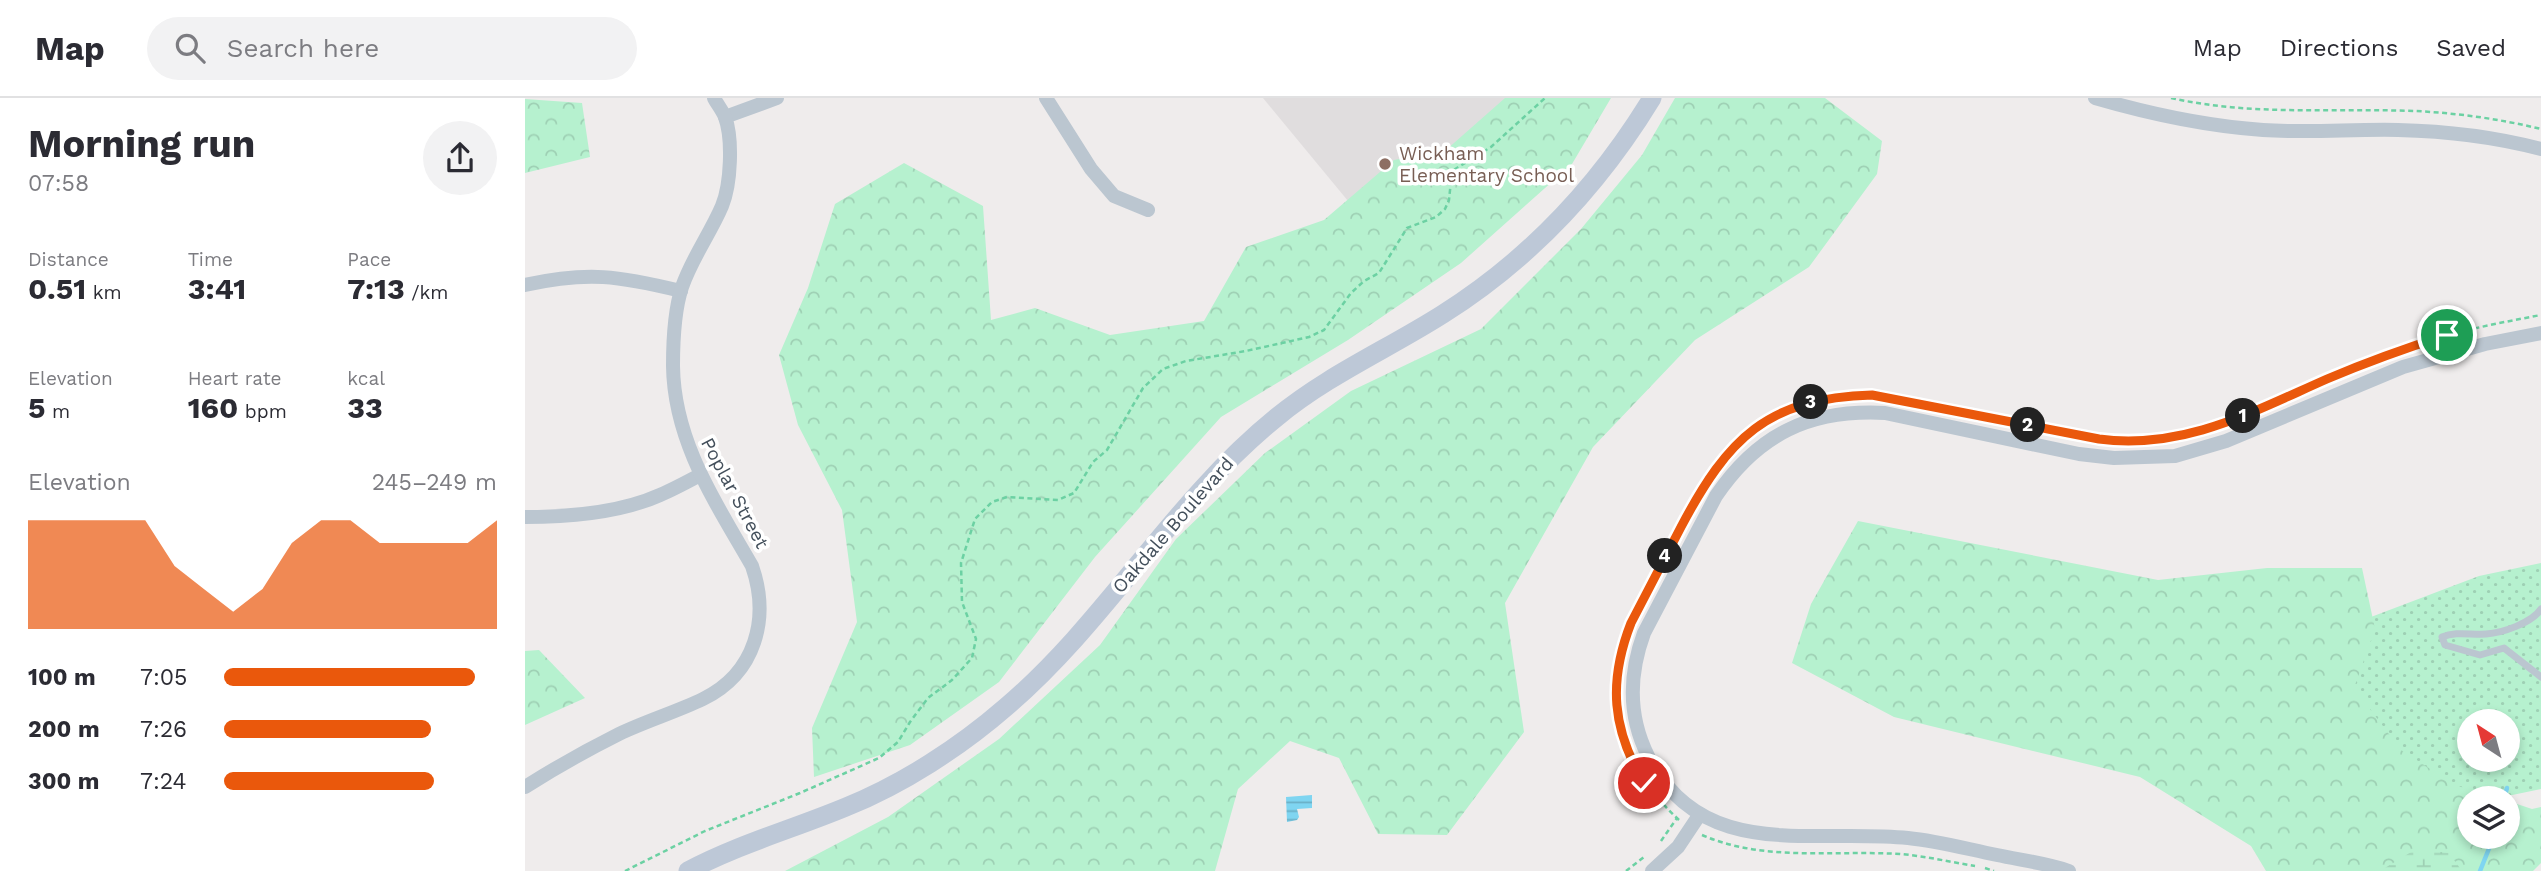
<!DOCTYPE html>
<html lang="en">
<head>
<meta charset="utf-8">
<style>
  :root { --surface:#fff; --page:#f2f2f3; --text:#2b2b33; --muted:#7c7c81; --line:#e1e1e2; --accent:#ea580c }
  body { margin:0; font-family:"Work Sans",sans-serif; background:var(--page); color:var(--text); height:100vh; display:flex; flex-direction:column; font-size:26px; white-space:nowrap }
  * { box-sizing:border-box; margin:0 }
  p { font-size:23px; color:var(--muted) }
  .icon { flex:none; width:38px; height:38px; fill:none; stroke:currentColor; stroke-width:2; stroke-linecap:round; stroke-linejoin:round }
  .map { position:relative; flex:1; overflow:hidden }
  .side { display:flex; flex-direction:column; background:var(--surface); width:525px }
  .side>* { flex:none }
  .needle { width:46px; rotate:324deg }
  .tools { position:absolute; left:1932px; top:611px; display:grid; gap:14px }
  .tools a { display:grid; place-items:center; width:63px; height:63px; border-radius:50%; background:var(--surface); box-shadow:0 4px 10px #0003; font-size:35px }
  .pin { position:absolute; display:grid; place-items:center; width:60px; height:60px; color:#fff; margin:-30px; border:4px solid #fff; border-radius:50%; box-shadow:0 2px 7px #0007 }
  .km { position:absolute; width:35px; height:35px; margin:-18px; border-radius:50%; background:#222; color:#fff; font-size:19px; line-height:35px; text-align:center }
  .round { display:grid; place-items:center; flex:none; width:74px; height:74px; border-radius:37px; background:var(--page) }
  .overview { display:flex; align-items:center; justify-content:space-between; height:119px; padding:0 28px }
  h1 { font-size:38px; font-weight:700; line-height:52px }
  .metrics { display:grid; grid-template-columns:repeat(3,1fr); gap:10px; height:119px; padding:7px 28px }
  .metrics div { display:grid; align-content:center }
  .metrics b { font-size:30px; font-weight:700 }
  .metrics small { font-size:19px; font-weight:400 }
  .metrics p { font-size:19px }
  .chart { height:196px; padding:14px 28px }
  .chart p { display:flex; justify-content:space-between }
  .chart svg { width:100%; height:126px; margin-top:7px; fill:var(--accent); opacity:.7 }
  ul { padding:0 28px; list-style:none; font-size:23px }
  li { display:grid; grid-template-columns:112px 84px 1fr; align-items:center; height:52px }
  li i { height:18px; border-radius:9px; background:var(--accent) }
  header { display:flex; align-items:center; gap:42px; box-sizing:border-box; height:98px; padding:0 35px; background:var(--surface); border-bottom:2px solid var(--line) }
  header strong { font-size:33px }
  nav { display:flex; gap:38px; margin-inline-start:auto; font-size:24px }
  .search { width:490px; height:63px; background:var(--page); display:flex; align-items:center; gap:18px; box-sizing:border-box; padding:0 24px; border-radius:38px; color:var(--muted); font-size:26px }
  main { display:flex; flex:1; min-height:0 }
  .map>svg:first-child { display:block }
  .education { fill:#e0ddde }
  .grass { fill:url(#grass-dots); fill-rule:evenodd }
  .forest { fill:url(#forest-crowns) }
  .wetland { fill:url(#wetland-marsh) }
  .water { fill:url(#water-rules) }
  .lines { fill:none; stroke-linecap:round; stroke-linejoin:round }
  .stream { stroke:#7fd5f1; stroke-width:4.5 }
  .path { stroke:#6cd1a3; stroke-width:2.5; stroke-dasharray:5 3.5; stroke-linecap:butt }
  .service { stroke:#bbc6d0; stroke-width:7 }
  .minor { stroke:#bbc6d0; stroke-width:14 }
  .secondary { stroke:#bdc8d7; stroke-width:19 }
  .route-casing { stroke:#fff; stroke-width:14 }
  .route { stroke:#ea580c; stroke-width:9 }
  .education-dot { fill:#8d6e63; stroke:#fff; stroke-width:2.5 }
  .labels { text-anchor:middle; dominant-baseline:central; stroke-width:7; stroke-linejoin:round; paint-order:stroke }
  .education-label { font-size:19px; fill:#785e54; stroke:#fff; text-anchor:start }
  .street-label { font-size:19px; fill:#434f5b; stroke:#fff }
</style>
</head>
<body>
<header>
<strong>Map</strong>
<div class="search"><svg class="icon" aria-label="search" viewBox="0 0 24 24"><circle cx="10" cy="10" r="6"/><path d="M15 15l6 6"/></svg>Search here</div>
<nav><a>Map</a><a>Directions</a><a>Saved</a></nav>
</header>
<main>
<section class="side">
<div class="overview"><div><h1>Morning run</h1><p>07:58</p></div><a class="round"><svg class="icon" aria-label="share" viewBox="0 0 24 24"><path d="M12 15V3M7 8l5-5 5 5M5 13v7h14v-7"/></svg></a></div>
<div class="metrics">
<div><p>Distance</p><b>0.51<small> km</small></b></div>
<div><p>Time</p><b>3:41</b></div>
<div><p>Pace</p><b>7:13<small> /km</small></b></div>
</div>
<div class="metrics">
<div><p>Elevation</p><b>5<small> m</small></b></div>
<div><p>Heart rate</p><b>160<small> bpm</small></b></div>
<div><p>kcal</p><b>33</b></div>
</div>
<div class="chart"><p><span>Elevation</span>245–249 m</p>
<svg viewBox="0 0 160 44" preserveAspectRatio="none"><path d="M0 44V6L10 6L20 6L30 6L40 6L50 22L60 30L70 38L80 30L90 14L100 6L110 6L120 14L130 14L140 14L150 14L160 6V44z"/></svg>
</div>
<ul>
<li><b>100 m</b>7:05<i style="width:92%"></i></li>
<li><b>200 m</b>7:26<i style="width:76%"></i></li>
<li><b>300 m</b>7:24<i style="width:77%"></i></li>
</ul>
</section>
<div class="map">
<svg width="2016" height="773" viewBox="0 0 2016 773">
  <defs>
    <pattern id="grass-dots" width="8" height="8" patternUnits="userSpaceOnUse" patternTransform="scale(1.75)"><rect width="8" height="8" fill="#b6f1cf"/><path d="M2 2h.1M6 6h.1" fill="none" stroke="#9ed0b4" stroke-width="1.8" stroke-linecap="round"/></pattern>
    <pattern id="forest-crowns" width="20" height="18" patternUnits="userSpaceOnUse" patternTransform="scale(1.75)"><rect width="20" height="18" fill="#b6f1cf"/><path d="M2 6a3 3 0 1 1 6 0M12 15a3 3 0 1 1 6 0" fill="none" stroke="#9ed0b4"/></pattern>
    <pattern id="wetland-marsh" width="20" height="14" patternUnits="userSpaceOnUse" patternTransform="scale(1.75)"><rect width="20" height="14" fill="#b6f1cf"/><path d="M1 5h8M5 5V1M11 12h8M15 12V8" fill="none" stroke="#9ed0b4"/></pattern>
    <pattern id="water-rules" width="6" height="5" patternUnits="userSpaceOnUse" patternTransform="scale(1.75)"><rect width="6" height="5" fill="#7fd5f1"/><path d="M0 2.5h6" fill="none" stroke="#6aafc6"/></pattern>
  </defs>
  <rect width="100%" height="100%" fill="#efecec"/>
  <!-- education -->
  <path class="education" d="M 738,0 L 1006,0 L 847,132 Z"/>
  <!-- grass -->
  <path class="grass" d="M 2016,465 L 2016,691 L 1973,700 L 1944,700 L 1915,711 L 1759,552 L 1954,478 ZM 1944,623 L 1983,623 L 1983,662 L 1944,662 Z"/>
  <!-- forest -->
  <g class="forest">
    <path d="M 980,0 L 1086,0 L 1047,66 L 936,165 L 823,242 L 696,319 L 570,459 L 474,584 L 385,647 L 289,679 L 287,630 L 332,524 L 317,412 L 273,327 L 254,257 L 283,190 L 310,106 L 379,65 L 458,108 L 466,222 L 510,210 L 585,237 L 679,223 L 721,149 L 799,122 L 869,62 L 921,52 Z"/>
    <path d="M 1150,0 L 1300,0 L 1357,43 L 1352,76 L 1284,169 L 1170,242 L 1068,349 L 980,505 L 999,634 L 922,737 L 853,736 L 814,660 L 765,643 L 713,691 L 690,773 L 260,773 L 363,719 L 474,641 L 575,547 L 651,441 L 740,355 L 826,293 L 956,231 L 1056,131 L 1117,57 Z"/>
    <path d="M 0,1 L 57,5 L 65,59 L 0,75 Z"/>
    <path d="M 1333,423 L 1633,482 L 1742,470 L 1837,470 L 1850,531 L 1829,590 L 1876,652 L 1930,687 L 1971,700 L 1944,700 L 1944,738 L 1983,738 L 1983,703 L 2007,711 L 2016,709 L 2016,765 L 2008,773 L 1741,773 L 1726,748 L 1615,679 L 1369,619 L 1267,565 L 1286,506 Z"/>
    <path d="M 14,552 L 60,600 L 0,627 L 0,553 Z"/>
  </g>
  <!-- wetland -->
  <path class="wetland" d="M 1891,751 L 1924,755 L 1937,773 L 1855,773 Z"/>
  <!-- water -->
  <path class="water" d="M 787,697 L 787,710 L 772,711 L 774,719 L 772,722 L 762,724 L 761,699 Z"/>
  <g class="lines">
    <!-- stream -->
    <g class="stream">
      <path d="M 1979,700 L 1982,690"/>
      <path d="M 1955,773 L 1969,738"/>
    </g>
    <!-- path -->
    <g class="path">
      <path d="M 1646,0 C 1726,18 1808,10 1890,13 C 1932,15 1975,21 2016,31"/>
      <path d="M 1621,343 C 1668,341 1710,321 1753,303 C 1789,287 1825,271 1861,257 C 1911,237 1963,227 2016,217"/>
      <path d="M 1154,722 C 1119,689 1094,652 1091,603 C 1090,584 1092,564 1098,546 C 1106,519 1122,494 1135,469 C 1155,431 1172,388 1202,355 C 1226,330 1258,311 1292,302 C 1348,288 1405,307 1459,319 C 1497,327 1536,334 1574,341 L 1604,344"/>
      <path d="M 1177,737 C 1239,764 1309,752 1375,756 C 1400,758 1425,764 1450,768"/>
      <path d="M 1136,743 L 1152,720"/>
      <path d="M 1460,770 L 1469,773"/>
      <path d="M 100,773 L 180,733 L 275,695 L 354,660 L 373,644 L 385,624 L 403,600 L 427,582 L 447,560 L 451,541 L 437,504 L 436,465 L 450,421 L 467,404 L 482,399 L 533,402 L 549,395 L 568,364 L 582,352 L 618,290 L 638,271 L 661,263 L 721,253 L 784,239 L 799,232 L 826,195 L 839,183 L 854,175 L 882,130 L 911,119 L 920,111 L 924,102 L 927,73 L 966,49 L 1020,0"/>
      <path d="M 1101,773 L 1119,759"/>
    </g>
    <!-- service -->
    <path class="service" d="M 2016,511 C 2007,525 1977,535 1961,536 C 1946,537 1931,533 1917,539 L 1920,547 L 1955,557 L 1979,550 L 2016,579"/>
    <!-- minor -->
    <g class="minor">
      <path d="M 521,0 L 566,71 L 589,98 L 623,112"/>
      <path d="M 1570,0 C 1625,16 1681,28 1738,32 C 1783,35 1828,31 1873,32 C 1920,33 1970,39 2016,51"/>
      <path d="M 200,19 L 252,0"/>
      <path d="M 0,187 C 63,173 94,178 156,193"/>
      <path d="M 0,419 C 44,419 95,415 135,397 C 149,391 162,384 175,377"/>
      <path d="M 0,689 C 30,670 62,652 94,636 C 121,623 151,614 178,601 C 231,575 245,520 227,468 C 191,405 149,344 148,268 C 148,243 149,213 157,189 C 167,160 185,136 197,108 C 206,86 208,41 200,19 C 197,12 192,6 189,0"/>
      <path d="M 1127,773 L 1153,749 L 1175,716"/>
      <path d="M 1544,773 C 1521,765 1495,762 1472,757 C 1442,751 1413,743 1383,740 C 1288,730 1176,765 1123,658 C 1103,618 1104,576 1119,535 L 1191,398 C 1233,336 1285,311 1360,315 L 1554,356 L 1589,360 L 1650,358 L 1701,343 L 1878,269 L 1960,246 L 2016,235"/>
    </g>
    <!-- secondary -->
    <path class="secondary" d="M 163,773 C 214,746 268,731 321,709 C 378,686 435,649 481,609 C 583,522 647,404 752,319 C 803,277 863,251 918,216 C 1005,161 1074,87 1127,0"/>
  </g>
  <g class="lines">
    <defs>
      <path id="route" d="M 1119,685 C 1087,631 1083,584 1106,525 C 1123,493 1139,461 1156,429 C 1203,340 1242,300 1347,297 L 1574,341 C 1659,352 1727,314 1802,281 C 1842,264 1881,250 1922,237"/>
    </defs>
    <!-- route casing -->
    <use href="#route" class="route-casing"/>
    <!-- route -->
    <use href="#route" class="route"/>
  </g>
  <!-- markers -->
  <circle class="education-dot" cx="860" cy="66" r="7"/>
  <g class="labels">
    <!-- education labels -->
    <g class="education-label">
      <text x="874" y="55">Wickham<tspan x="874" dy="22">Elementary School</tspan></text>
    </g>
    <!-- street labels -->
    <g class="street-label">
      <text transform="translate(210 395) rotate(62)">Poplar Street</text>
      <text transform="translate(648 427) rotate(-49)">Oakdale Boulevard</text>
    </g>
  </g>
</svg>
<div class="tools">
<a><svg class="needle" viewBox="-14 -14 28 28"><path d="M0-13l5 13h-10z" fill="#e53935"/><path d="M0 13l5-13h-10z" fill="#7c7c81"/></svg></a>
<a><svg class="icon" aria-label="layers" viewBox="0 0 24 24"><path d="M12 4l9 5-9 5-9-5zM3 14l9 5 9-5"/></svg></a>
</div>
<div class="pin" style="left:1922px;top:237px;background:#1e9e55"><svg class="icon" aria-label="arrive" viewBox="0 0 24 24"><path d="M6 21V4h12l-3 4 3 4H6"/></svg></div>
<div class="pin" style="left:1119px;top:685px;background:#d93025"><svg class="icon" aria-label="check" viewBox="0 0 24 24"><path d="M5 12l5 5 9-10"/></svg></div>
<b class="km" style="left:1718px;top:318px">1</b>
<b class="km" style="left:1503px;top:327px">2</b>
<b class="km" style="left:1286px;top:304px">3</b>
<b class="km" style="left:1140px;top:458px">4</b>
</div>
</main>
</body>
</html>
